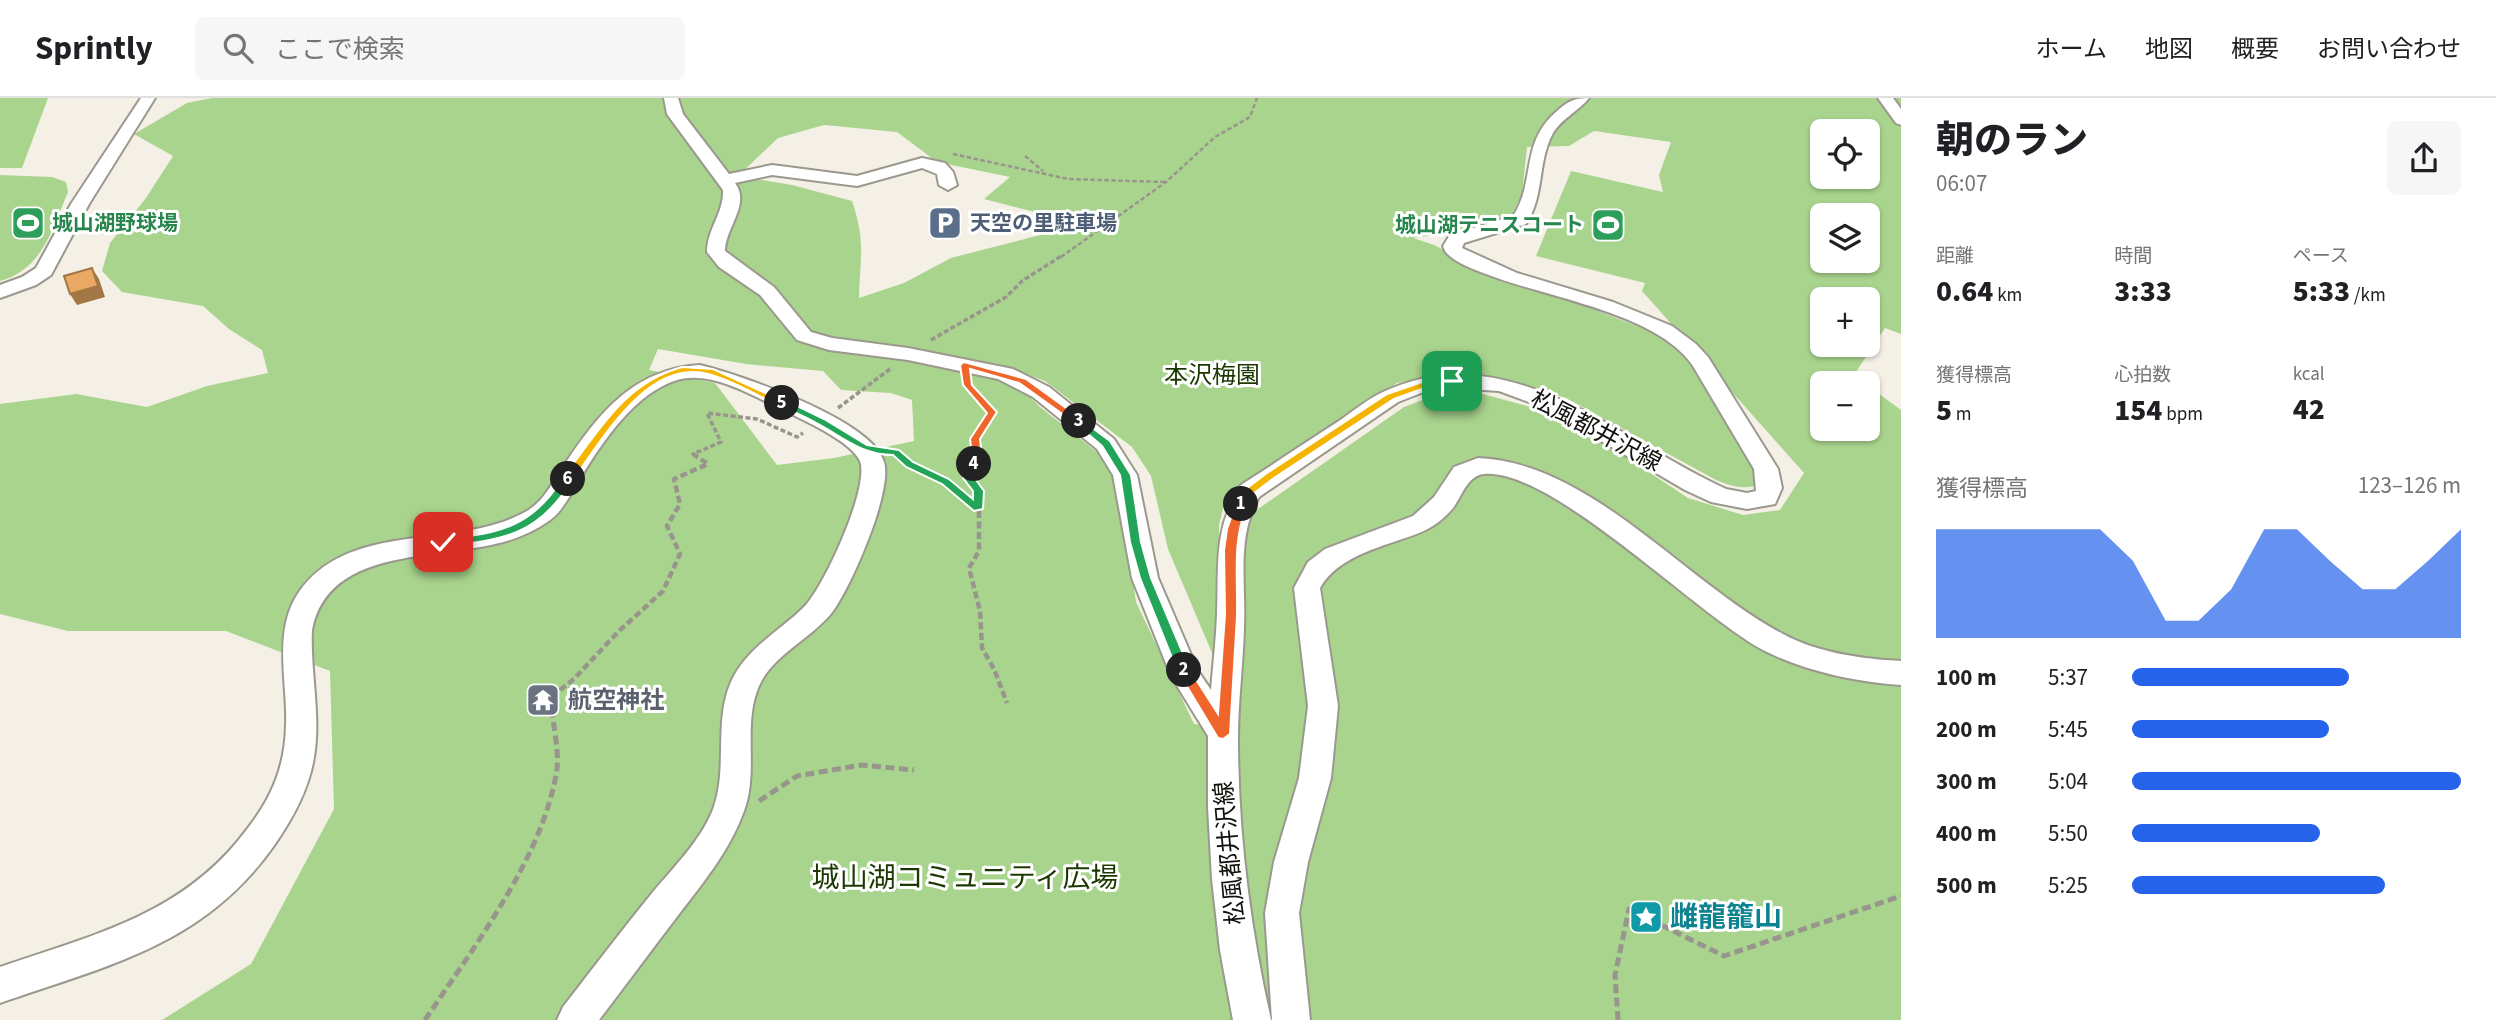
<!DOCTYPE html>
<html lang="ja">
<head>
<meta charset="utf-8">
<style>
  :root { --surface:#fff; --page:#f6f6f6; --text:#202124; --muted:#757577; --line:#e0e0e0; --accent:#2563eb }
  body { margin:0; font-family:"Source Sans 3","Noto Sans JP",sans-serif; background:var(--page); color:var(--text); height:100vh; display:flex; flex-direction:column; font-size:26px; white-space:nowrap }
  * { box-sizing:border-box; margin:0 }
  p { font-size:23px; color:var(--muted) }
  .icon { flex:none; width:38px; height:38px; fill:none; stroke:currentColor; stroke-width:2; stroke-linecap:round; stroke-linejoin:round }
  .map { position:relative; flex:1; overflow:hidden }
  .panel { display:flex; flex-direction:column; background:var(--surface); width:595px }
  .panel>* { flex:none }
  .fabs { position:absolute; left:1810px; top:21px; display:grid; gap:14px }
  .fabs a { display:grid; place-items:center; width:70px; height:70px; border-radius:10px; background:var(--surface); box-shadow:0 2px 5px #0004; font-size:35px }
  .pin { position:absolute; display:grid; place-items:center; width:60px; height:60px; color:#fff; margin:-30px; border-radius:14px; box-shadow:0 4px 10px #0006 }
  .km { position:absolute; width:35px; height:35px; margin:-18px; border-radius:50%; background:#222; color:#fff; font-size:19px; line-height:35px; text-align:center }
  .round { display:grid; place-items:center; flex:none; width:74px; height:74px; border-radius:10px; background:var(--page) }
  .summary { display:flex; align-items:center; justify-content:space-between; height:119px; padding:0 35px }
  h1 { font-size:38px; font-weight:800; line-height:52px }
  .figures { display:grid; grid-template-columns:repeat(3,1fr); gap:10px; height:119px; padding:7px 35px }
  .figures div { display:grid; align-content:center }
  .figures b { font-size:30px; font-weight:800 }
  .figures small { font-size:19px; font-weight:400 }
  .figures p { font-size:19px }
  .chart { height:196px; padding:14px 35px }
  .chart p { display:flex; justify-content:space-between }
  .chart svg { width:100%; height:126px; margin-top:7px; fill:var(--accent); opacity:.7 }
  ul { padding:0 35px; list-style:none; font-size:23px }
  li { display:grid; grid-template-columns:112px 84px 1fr; align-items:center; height:52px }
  li i { height:18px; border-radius:9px; background:var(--accent) }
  header { display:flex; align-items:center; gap:42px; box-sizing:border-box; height:98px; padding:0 35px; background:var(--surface); border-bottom:2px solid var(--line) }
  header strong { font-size:33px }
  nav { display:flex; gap:38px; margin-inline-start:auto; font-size:24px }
  .search { width:490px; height:63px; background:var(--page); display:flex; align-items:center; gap:18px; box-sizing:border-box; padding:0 24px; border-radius:10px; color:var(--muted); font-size:26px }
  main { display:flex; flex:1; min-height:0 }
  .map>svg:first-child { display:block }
  .green { fill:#a9d48d; fill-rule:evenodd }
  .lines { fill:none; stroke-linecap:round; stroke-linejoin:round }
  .minor-casing { stroke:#9b988d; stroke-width:4 }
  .path-far3 { stroke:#98958d; stroke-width:2.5; stroke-dasharray:4.5 2.5; stroke-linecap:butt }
  .path-far2 { stroke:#98958d; stroke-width:3.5; stroke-dasharray:5 2.5; stroke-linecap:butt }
  .path-far1 { stroke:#98958d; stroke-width:4.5; stroke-dasharray:7 3.5; stroke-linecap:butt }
  .path { stroke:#98958d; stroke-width:5; stroke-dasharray:9 4.5; stroke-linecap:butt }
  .minor { fill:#fff; fill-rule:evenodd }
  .shaded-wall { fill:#a37645 }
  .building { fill:#e9a962; stroke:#a37645; stroke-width:2 }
  .split-1 { fill:#f5b400; stroke:#fff; stroke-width:2 }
  .split-2 { fill:#f0652b; stroke:#fff; stroke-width:2 }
  .split-3 { fill:#22a559; stroke:#fff; stroke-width:2 }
  .split-4 { fill:#f0652b; stroke:#fff; stroke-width:2 }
  .split-5 { fill:#22a559; stroke:#fff; stroke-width:2 }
  .split-6 { fill:#f5b400; stroke:#fff; stroke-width:2 }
  .split-7 { fill:#22a559; stroke:#fff; stroke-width:2 }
  .labels { text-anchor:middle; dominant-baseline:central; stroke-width:6; stroke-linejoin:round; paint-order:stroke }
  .far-leisure-label { font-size:21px; font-weight:bold; fill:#27864d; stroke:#fff; text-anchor:start }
  .far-service-label { font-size:21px; font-weight:bold; fill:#4e5e75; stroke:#fff; text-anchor:start }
  .park-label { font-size:24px; fill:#1b3800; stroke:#fff }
  .street-label { font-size:24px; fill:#12110d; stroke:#fff }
  .worship-label { font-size:24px; font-weight:bold; fill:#5b616d; stroke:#fff; text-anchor:start }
  .near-park-label { font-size:28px; fill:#1b3800; stroke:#fff }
  .near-culture-label { font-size:28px; font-weight:bold; fill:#0d838f; stroke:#fff; text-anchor:start }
</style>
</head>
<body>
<header>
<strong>Sprintly</strong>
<div class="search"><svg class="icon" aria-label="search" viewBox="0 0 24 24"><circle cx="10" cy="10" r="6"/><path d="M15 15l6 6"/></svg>ここで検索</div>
<nav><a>ホーム</a><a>地図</a><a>概要</a><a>お問い合わせ</a></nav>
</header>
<main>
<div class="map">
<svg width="1901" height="922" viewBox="0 0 1901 922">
  <rect width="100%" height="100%" fill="#f4f0e5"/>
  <!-- green -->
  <g class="green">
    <path d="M 0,0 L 48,0 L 22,70 L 0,70 Z"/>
    <path d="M 212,0 L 1901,0 L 1901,236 L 1885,230 L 1854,277 L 1864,285 L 1822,285 L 1822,331 L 1867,331 L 1867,287 L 1901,312 L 1901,922 L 162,922 L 251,866 L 334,711 L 330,573 L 226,533 L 68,533 L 0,516 L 0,306 L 76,296 L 147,309 L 207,288 L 268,275 L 262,252 L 229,231 L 203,208 L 122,194 L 102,173 L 110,145 L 146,100 L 173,58 L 134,36 L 187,5 ZM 824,27 L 897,34 L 937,64 L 1010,79 L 984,101 L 1043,116 L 1059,132 L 951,160 L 904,185 L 859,200 C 860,159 866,144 852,103 L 792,87 L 738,78 L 778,40 ZM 1594,33 L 1671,44 L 1659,77 L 1663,94 L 1571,73 L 1536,158 L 1645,185 L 1642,193 L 1804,375 L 1780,412 L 1743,417 L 1688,400 L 1564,318 L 1472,293 L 1436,297 L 1404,309 L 1241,423 L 1240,632 L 1194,626 L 1136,504 L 1116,369 L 1040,309 L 995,265 L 1045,283 L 1132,349 L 1151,378 L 1168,451 L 1218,569 L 1219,427 L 1224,406 L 1239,388 L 1397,285 L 1447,275 L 1505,282 L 1566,300 L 1716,382 C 1733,389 1744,392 1762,386 L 1762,361 L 1687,254 L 1661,237 L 1466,163 L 1434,147 L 1413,140 L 1480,130 L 1509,122 L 1522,96 L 1527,49 L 1569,48 ZM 1822,33 L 1867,33 L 1867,79 L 1822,79 ZM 1822,117 L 1867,117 L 1867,163 L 1822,163 ZM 1822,201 L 1867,201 L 1867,247 L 1822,247 ZM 658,251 L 746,266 L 823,273 L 841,292 L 891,295 L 912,302 L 914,343 L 834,360 L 777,367 L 715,285 L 649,272 Z"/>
    <path d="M 0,77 L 52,79 L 66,84 L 68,94 C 52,131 43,171 0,183 Z"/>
  </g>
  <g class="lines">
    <defs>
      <g id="minor">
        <path d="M 141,0 L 155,0 L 89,106 L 51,177 L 36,187 L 0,200 L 0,187 L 22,179 L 36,170 L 71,106 Z"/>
        <path d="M 664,0 L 678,0 L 683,16 L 729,76 L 772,67 L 857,78 L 922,60 L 945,65 L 953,74 L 957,87 L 948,92 L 939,87 L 937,76 L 922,70 L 857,88 L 772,77 L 735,85 C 751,106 725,130 725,153 L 774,189 L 811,234 L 832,240 L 908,250 L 1013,271 L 1049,289 L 1114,341 L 1137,377 L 1158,480 L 1198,573 L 1211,592 C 1213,567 1216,542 1217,517 C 1219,466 1213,432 1241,387 C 1274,366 1306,344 1339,323 C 1353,313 1368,301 1383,294 C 1509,235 1618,342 1726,391 L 1747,395 L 1756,393 L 1754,371 L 1693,268 C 1658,215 1544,199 1486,176 C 1473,171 1453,164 1445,153 L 1443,148 L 1450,137 L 1513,118 C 1536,83 1520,45 1556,14 C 1568,3 1574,0 1589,0 C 1579,13 1562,20 1553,35 C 1537,64 1545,97 1526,126 L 1464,145 L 1462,150 L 1517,175 L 1613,204 L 1672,228 L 1696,246 L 1708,259 L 1778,371 L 1782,390 L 1775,406 L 1747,411 L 1711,404 L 1685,392 L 1545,310 L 1499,293 L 1452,290 L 1434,290 L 1398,304 L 1259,399 C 1236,439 1246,485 1244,529 C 1243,567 1238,604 1238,641 C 1238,736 1250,829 1271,922 L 1233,922 L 1220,852 L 1212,781 L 1208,709 L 1208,638 L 1171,578 L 1132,480 L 1113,377 L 1097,351 L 1033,299 L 998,281 L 908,262 L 829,252 L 797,242 L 760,197 L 719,169 L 707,154 C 707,131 724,115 723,92 L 667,16 Z"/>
        <path d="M 1878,0 L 1893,0 L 1901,11 L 1901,27 L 1896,25 Z"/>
        <path d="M 700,267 C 741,277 872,322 884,364 C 893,393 851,489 833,513 C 813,540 773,556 759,588 C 742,626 759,673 744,713 C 729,754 702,786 676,820 C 650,854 625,888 599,922 L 557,922 L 563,909 C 593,870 622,832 653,794 C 674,769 699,744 712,714 C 729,672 713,625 731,584 C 746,550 779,534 804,509 C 824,489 870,389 860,363 C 851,343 803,322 783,312 C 753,298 711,272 677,282 C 635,295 603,343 581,379 C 573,392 566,407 555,418 C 546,426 533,433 521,438 C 456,466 330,441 312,532 C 310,574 321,617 314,659 C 309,691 293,720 275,746 C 205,847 109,867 0,905 L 0,869 C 96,836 185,816 248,730 C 272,699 285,668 286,628 C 288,585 272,533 299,494 C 350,421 458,453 527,413 C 544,403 552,385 563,369 C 598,316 633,271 700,267 Z"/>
        <path d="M 1478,360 C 1590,364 1686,485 1783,536 C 1818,555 1862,561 1901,563 L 1901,587 C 1855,584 1804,573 1763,552 C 1696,516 1552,370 1484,376 C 1467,378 1462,398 1453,410 C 1444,421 1432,430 1419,435 C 1386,448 1338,457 1320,490 L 1338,608 L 1331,680 L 1308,764 L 1299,815 L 1310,922 L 1272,922 L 1265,815 L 1274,764 L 1299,680 L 1308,608 L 1294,490 L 1308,464 L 1325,451 L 1413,418 L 1434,399 L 1454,369 Z"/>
      </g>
    </defs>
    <!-- minor casing -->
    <use href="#minor" class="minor-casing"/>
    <!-- path-far3 -->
    <g class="path-far3">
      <path d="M 953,56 L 1068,81 L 1165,84"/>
      <path d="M 1025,58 L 1043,73"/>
      <path d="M 1061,159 L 1166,84 L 1215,39 L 1250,19 L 1257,0"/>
    </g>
    <!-- path-far2 -->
    <g class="path-far2">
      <path d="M 931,242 L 1006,199 L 1022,183 L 1063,157"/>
      <path d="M 968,288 L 992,314 L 975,341 L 977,358"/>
      <path d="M 838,310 L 890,271"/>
      <path d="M 892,354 L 898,358"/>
      <path d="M 696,358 L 693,356 L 721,344 L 707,315 L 757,321 L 797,339 L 803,335"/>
    </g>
    <!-- path-far1 -->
    <g class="path-far1">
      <path d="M 895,356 L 946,384 L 977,410"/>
      <path d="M 977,356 L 968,380 L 979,392 L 979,453 L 969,470 L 980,513 L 982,550 L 994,571 L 1007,605"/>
      <path d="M 551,608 L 550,600 L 574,581 L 618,534 L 663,493 L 680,456 L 667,428 L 680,406 L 674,381 L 708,366 L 693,356"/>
    </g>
    <!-- path -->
    <g class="path">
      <path d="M 759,703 L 797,678 L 862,667 L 914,672"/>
      <path d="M 425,922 C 473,850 544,758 557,671 C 559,651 553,626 551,606"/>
      <path d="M 1618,922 L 1615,877 L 1629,811 L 1724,858 L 1901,798"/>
    </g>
    <!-- minor -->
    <use href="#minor" class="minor"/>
  </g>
  <!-- shaded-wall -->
  <path class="shaded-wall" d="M 92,170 L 99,181 L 105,199 L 77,207 L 70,196 Z"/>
  <!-- building -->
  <path class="building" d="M 92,170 L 98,188 L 70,196 L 64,178 Z"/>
  <!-- split-1 -->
  <path class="split-1" d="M 1452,280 L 1456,281 L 1456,285 L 1433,287 L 1394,301 L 1274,380 L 1253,396 L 1245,408 L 1236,406 L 1246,391 L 1267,375 L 1387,296 L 1428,282 Z"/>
  <!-- split-2 -->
  <path class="split-2" d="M 1241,402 L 1247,406 C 1232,447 1238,475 1237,517 C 1235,557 1232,597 1230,636 L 1223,641 L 1218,640 L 1177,572 L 1184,567 L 1188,569 L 1218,616 L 1225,516 L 1224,452 L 1227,431 L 1236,406 Z"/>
  <!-- split-3 -->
  <path class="split-3" d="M 1079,320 L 1110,343 L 1131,377 L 1141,444 L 1151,480 L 1190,572 L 1188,576 L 1184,577 L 1177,572 L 1140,480 L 1130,444 L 1120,377 L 1102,348 L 1075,325 L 1074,323 Z"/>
  <!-- split-4 -->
  <path class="split-4" d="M 964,264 L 1026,281 L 1084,323 L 1075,325 L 1019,285 L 970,271 L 972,287 L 997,314 L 980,341 L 982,358 L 979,366 L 970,368 L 972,358 L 970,341 L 987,315 L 963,287 L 960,267 Z"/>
  <!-- split-5 -->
  <path class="split-5" d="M 778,302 L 785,302 L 824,321 L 867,347 L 899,352 L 913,364 L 949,381 L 973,401 L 973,393 L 963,380 L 970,364 L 977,364 L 974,379 L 984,393 L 983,411 L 974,413 L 942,386 L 906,369 L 893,357 C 862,357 844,340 818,326 C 805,318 791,313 778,307 Z"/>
  <!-- split-6 -->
  <path class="split-6" d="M 682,269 L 713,271 L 787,305 L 778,307 C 756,297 732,282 708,276 C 647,260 602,343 572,383 L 564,383 L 564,378 C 599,333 624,285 682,269 Z"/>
  <!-- split-7 -->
  <path class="split-7" d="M 568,377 L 573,381 C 539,437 505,442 443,448 L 438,444 C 445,438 459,439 469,438 C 514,433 541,416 564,378 Z"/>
  <!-- icons -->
  <defs>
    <symbol id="stadium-square" viewBox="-11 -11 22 22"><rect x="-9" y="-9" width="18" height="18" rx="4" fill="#2e9e5b" stroke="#fff"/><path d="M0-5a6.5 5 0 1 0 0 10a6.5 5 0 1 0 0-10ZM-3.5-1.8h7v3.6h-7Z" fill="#fff"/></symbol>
    <symbol id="parking-square" viewBox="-11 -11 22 22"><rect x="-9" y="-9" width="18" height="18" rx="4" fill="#5c6f8a" stroke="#fff"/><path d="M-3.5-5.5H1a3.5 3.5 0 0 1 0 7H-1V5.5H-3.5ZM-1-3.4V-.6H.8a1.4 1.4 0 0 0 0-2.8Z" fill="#fff"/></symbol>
    <symbol id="temple-square" viewBox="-11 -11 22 22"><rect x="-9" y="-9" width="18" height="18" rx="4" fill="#6b7280" stroke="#fff"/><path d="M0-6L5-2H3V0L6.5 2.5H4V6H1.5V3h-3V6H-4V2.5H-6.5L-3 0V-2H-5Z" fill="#fff"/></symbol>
    <symbol id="sight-square" viewBox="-11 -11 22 22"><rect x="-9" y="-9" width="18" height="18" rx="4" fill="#0f9aa8" stroke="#fff"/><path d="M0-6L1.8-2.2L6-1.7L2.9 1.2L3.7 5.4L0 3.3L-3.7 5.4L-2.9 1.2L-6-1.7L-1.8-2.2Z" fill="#fff"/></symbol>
  </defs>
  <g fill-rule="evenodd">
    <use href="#stadium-square" x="9" y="106" width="38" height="38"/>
    <use href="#parking-square" x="926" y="106" width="38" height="38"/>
    <use href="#stadium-square" x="1589" y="108" width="38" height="38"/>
    <use href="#temple-square" x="524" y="583" width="38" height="38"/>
    <use href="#sight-square" x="1627" y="800" width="38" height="38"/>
  </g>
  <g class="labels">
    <!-- far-leisure labels -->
    <g class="far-leisure-label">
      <text x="52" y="125">城山湖野球場</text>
      <text x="1584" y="127" text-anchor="end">城山湖テニスコート</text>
    </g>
    <!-- far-service labels -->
    <g class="far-service-label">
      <text x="970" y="125">天空の里駐車場</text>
    </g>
    <!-- park labels -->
    <g class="park-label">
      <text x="1212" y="277">本沢梅園</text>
    </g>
    <!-- street labels -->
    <g class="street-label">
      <text transform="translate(1596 333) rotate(28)">松風都井沢線</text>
      <text transform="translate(1230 755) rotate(-95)">松風都井沢線</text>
    </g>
    <!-- worship labels -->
    <g class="worship-label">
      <text x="568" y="602">航空神社</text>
    </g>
    <!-- near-park labels -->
    <g class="near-park-label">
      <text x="965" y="780">城山湖コミュニティ広場</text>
    </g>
    <!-- near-culture labels -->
    <g class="near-culture-label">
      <text x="1670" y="819">雌龍籠山</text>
    </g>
  </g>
</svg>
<div class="fabs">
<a><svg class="icon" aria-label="locate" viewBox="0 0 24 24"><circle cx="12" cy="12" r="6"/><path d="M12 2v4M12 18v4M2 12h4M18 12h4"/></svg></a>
<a><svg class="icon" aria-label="layers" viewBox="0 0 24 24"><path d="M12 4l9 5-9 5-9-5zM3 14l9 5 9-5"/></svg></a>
<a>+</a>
<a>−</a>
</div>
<div class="pin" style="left:1452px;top:283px;background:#1e9e55"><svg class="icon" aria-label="arrive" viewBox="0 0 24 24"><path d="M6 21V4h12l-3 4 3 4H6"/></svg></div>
<div class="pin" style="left:443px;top:444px;background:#d93025"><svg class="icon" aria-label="check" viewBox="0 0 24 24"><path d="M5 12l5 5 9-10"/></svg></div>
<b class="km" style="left:1241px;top:406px">1</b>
<b class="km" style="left:1184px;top:572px">2</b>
<b class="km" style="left:1079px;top:323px">3</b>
<b class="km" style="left:974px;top:366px">4</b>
<b class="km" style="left:782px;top:305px">5</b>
<b class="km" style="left:568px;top:381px">6</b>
</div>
<section class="panel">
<div class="summary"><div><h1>朝のラン</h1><p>06:07</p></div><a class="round"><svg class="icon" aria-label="share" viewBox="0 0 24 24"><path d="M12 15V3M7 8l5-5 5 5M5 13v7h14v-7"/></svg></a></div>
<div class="figures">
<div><p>距離</p><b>0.64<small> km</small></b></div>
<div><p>時間</p><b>3:33</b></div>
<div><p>ペース</p><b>5:33<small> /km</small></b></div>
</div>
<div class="figures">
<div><p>獲得標高</p><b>5<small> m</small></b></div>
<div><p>心拍数</p><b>154<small> bpm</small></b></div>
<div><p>kcal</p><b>42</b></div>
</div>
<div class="chart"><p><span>獲得標高</span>123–126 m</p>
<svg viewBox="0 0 160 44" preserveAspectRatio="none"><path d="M0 44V6L10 6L20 6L30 6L40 6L50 6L60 17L70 38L80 38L90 27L100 6L110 6L120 17L130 27L140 27L150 17L160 6V44z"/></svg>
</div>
<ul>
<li><b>100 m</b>5:37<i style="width:66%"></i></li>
<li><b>200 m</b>5:45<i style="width:60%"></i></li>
<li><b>300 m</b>5:04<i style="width:100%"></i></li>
<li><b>400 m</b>5:50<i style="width:57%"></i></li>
<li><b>500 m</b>5:25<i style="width:77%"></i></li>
</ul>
</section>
</main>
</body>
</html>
